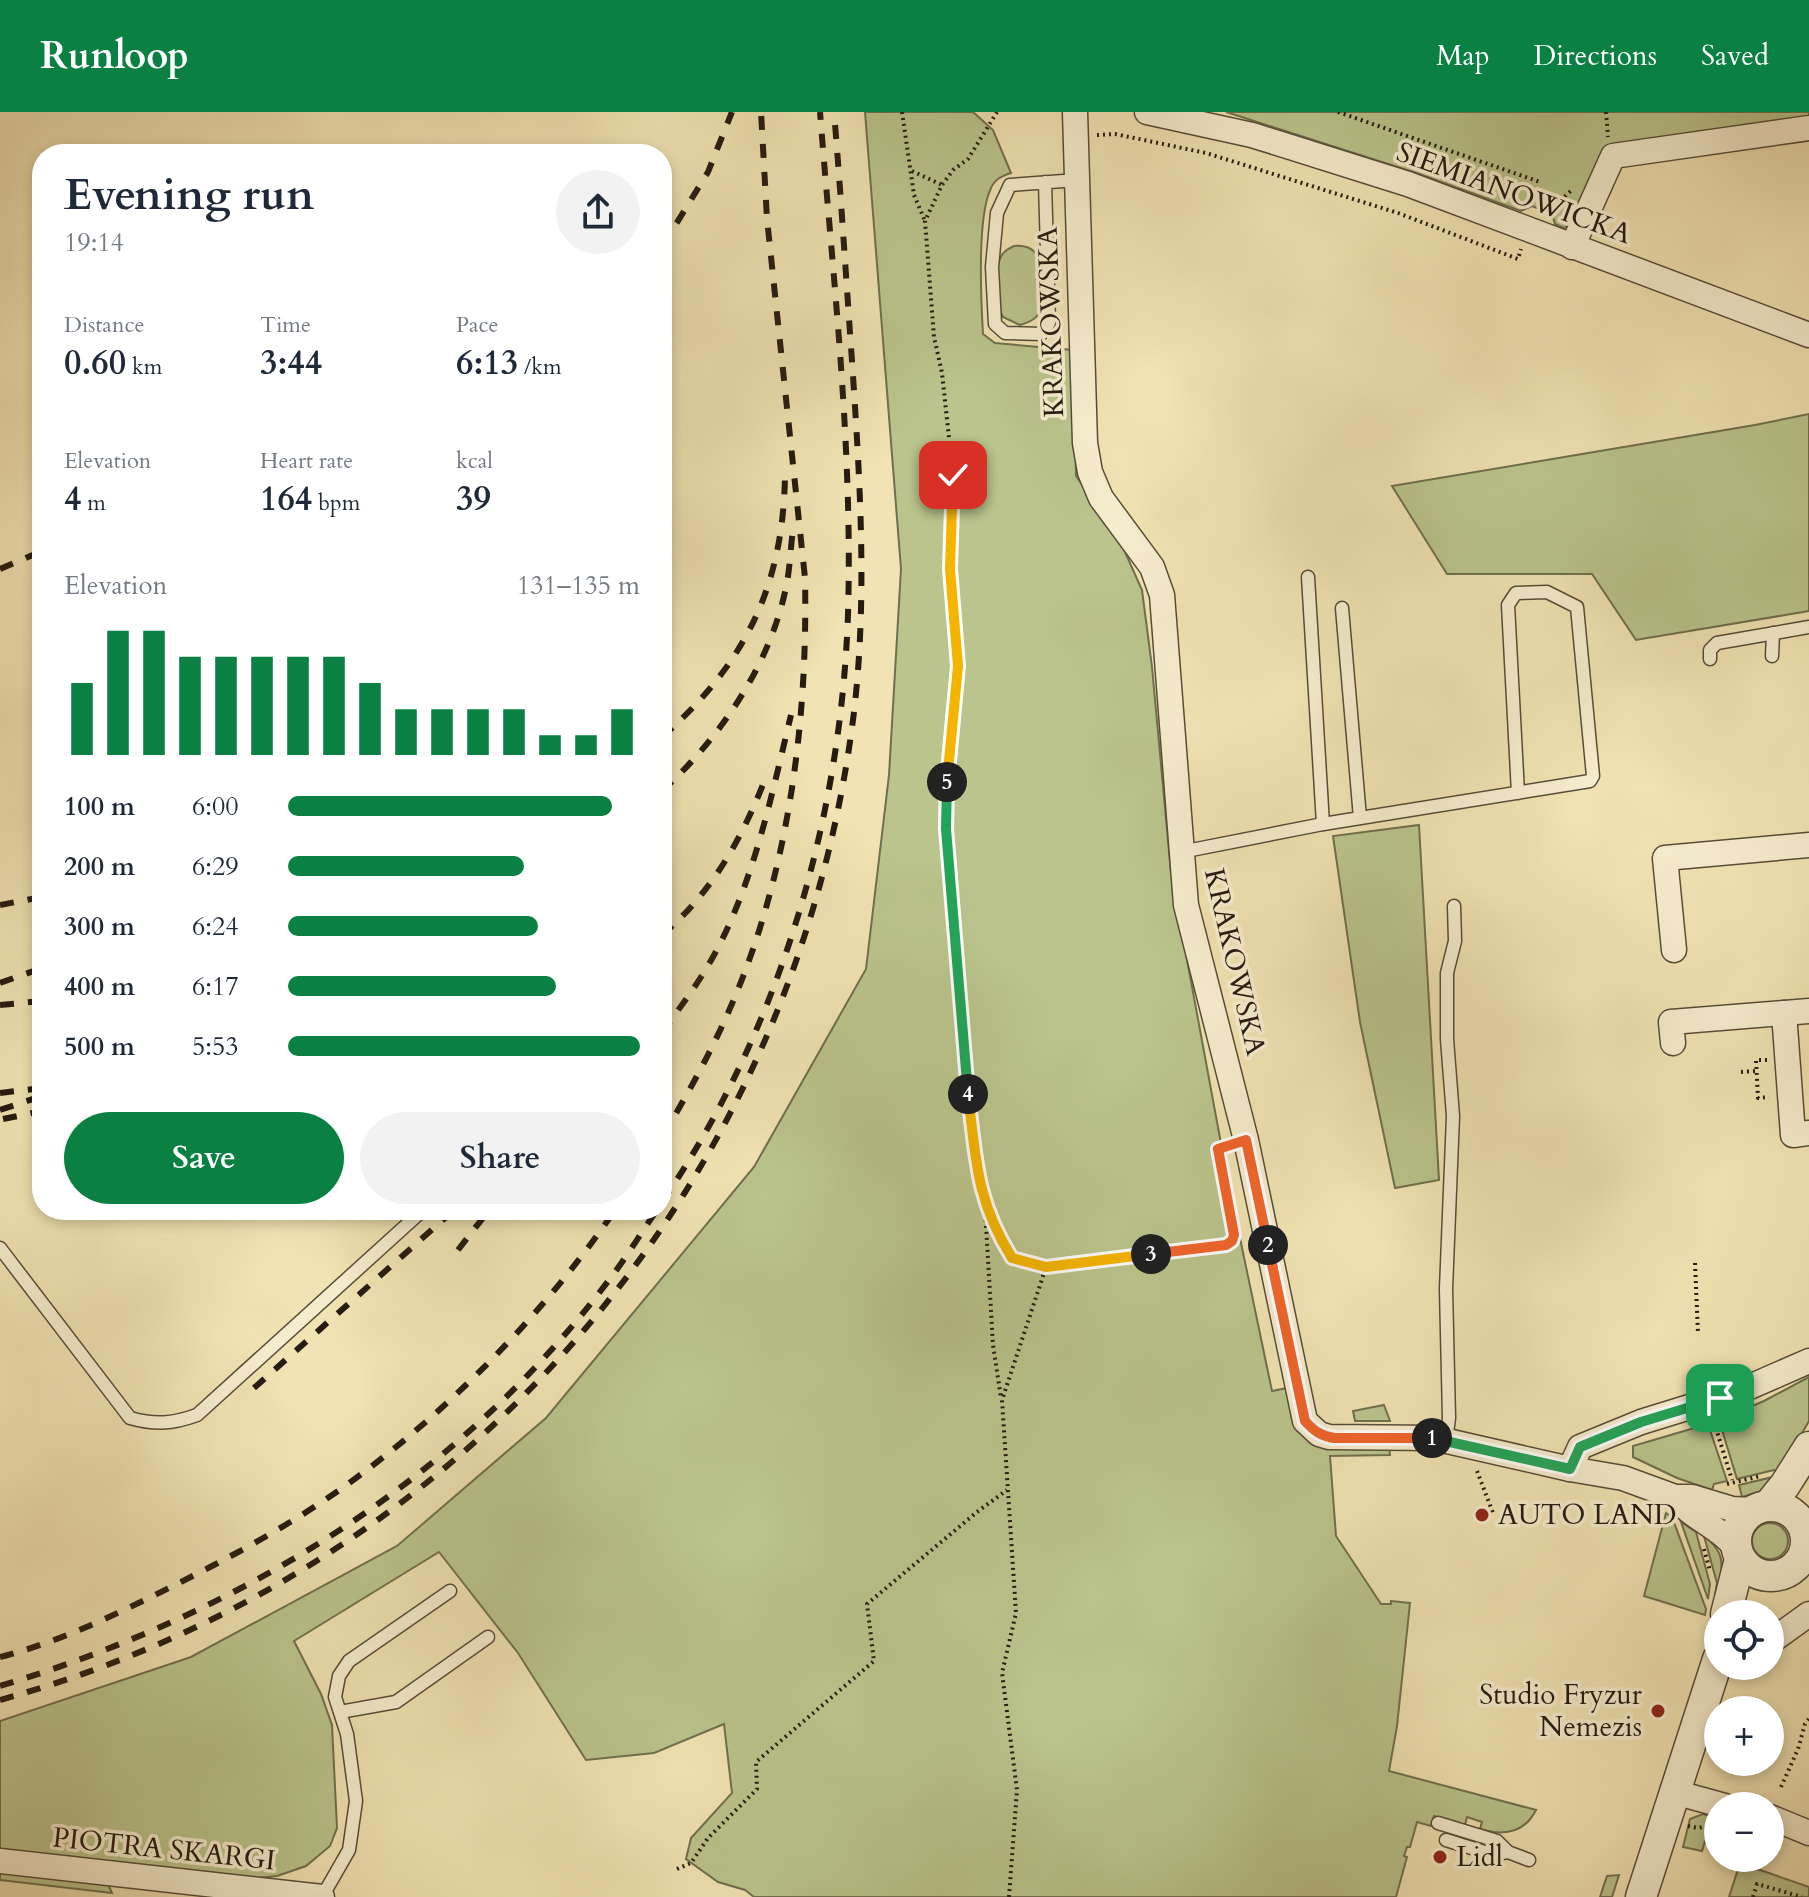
<!DOCTYPE html>
<html lang="en">
<head>
<meta charset="utf-8">
<style>
  :root { --surface:#fff; --page:#f2f2f3; --text:#1f2937; --muted:#747a83; --accent:#0b8043 }
  body { margin:0; font-family:Cardo,serif; background:var(--page); color:var(--text); height:100vh; display:flex; flex-direction:column; font-size:30px; white-space:nowrap }
  * { box-sizing:border-box; margin:0 }
  p { font-size:26px; color:var(--muted) }
  .icon { flex:none; width:44px; height:44px; fill:none; stroke:currentColor; stroke-width:2; stroke-linecap:round; stroke-linejoin:round }
  .map { position:relative; flex:1; overflow:hidden }
  .drawer { position:absolute; left:32px; top:32px; width:640px; height:1076px; display:flex; flex-direction:column; background:var(--surface); border-radius:32px; box-shadow:0 4px 12px #0003 }
  .drawer>* { flex:none }
  .fabs { position:absolute; left:1704px; top:1488px; display:grid; gap:16px }
  .fabs a { display:grid; place-items:center; width:80px; height:80px; border-radius:50%; background:var(--surface); box-shadow:0 4px 12px #0003; font-size:40px }
  .pin { position:absolute; display:grid; place-items:center; width:68px; height:68px; color:#fff; margin:-34px; border-radius:16px; box-shadow:0 4px 12px #0006 }
  .km { position:absolute; width:40px; height:40px; margin:-20px; border-radius:50%; background:#222; color:#fff; font-size:22px; line-height:40px; text-align:center }
  .round { display:grid; place-items:center; flex:none; width:84px; height:84px; border-radius:42px; background:var(--page) }
  .headline { display:flex; align-items:center; justify-content:space-between; height:136px; padding:0 32px }
  h1 { font-size:44px; font-weight:800; line-height:60px }
  .metrics { display:grid; grid-template-columns:repeat(3,1fr); gap:12px; height:136px; padding:8px 32px }
  .metrics div { display:grid; align-content:center }
  .metrics b { font-size:34px; font-weight:800 }
  .metrics small { font-size:22px; font-weight:400 }
  .metrics p { font-size:22px }
  .chart { height:224px; padding:16px 32px }
  .chart p { display:flex; justify-content:space-between }
  .chart svg { width:100%; height:144px; margin-top:8px; stroke:var(--accent); stroke-width:6 }
  .action { display:flex; gap:16px; margin-top:auto; padding:16px 32px }
  .action a { flex:1; height:92px; border-radius:48px; background:var(--accent); color:#fff; font-size:32px; font-weight:800; line-height:92px; text-align:center }
  .action a+a { background:var(--page); color:var(--text) }
  ul { padding:0 32px; list-style:none; font-size:26px }
  li { display:grid; grid-template-columns:128px 96px 1fr; align-items:center; height:60px }
  li i { height:20px; border-radius:10px; background:var(--accent) }
  header { display:flex; align-items:center; gap:48px; box-sizing:border-box; height:112px; padding:0 40px; background:var(--accent); color:#fff }
  header strong { font-size:38px }
  nav { display:flex; gap:44px; margin-inline-start:auto; font-size:28px }
  .map>svg:first-child { display:block }
  .green { fill:#bac48c; stroke:#70704e; stroke-width:2 }
  .lines { fill:none; stroke-linecap:round; stroke-linejoin:round }
  .service-casing { stroke:#584d39; stroke-width:15 }
  .minor-casing { stroke:#584d39; stroke-width:27 }
  .tertiary-casing { stroke:#584d39; stroke-width:33 }
  .path { stroke:#251b10; stroke-width:4; stroke-dasharray:2 4; stroke-linecap:butt }
  .service { stroke:#f6edce; stroke-width:12 }
  .minor { stroke:#f6edce; stroke-width:24 }
  .tertiary { stroke:#f6edce; stroke-width:30 }
  .rail { stroke:#251b10; stroke-width:6; stroke-dasharray:14 14; stroke-linecap:butt }
  .split-1-casing { stroke:#fff; stroke-width:16 }
  .split-2-casing { stroke:#fff; stroke-width:16 }
  .split-3-casing { stroke:#fff; stroke-width:16 }
  .split-4-casing { stroke:#fff; stroke-width:16 }
  .split-5-casing { stroke:#fff; stroke-width:16 }
  .split-6-casing { stroke:#fff; stroke-width:16 }
  .split-1 { stroke:#22a559; stroke-width:10 }
  .split-2 { stroke:#f0652b; stroke-width:10 }
  .split-3 { stroke:#f0652b; stroke-width:10 }
  .split-4 { stroke:#f5b400; stroke-width:10 }
  .split-5 { stroke:#22a559; stroke-width:10 }
  .split-6 { stroke:#f5b400; stroke-width:10 }
  .poi-dot { fill:#8f2418; stroke:#f6edce; stroke-width:3 }
  .labels { text-anchor:middle; dominant-baseline:central; stroke-width:7; stroke-linejoin:round; paint-order:stroke }
  .street-label { font-size:28px; fill:#251b10; stroke:#f6edce }
  .poi-label { font-size:28px; fill:#251b10; stroke:#f6edce; text-anchor:start }
</style>
</head>
<body>
<header>
<strong>Runloop</strong>
<nav><a>Map</a><a>Directions</a><a>Saved</a></nav>
</header>
<div class="map">
<svg width="1809" height="1785" viewBox="0 0 1809 1785">
  <rect width="100%" height="100%" fill="#f1e3b3"/>
  <filter id="stains"><feTurbulence type="fractalNoise" baseFrequency=".0025" numOctaves="4"/><feColorMatrix values="0 0 0 0 .2 0 0 0 0 .09 0 0 0 0 .02 0 0 0 .5 -.17"/></filter>
  <radialGradient id="worn" r=".72"><stop offset=".6" stop-color="#630" stop-opacity="0"/><stop offset="1" stop-color="#630" stop-opacity=".3"/></radialGradient>
  <!-- green -->
  <g class="green">
    <path d="M 865,0 L 973,0 L 993,18 L 1011,61 C 1002,64 995,67 991,76 C 977,105 981,188 983,222 L 995,231 L 1073,238 L 1076,364 L 1117,422 L 1142,478 L 1152,555 L 1171,761 L 1227,1064 L 1272,1279 L 1287,1276 L 1297,1314 L 1389,1334 L 1390,1343 L 1330,1344 L 1336,1424 L 1381,1492 L 1391,1492 L 1391,1489 L 1410,1491 L 1397,1614 L 1389,1659 L 1536,1698 C 1524,1722 1503,1724 1480,1717 L 1482,1710 L 1467,1705 L 1465,1713 L 1434,1704 L 1431,1714 L 1417,1710 L 1410,1735 L 1407,1735 L 1404,1744 L 1407,1745 L 1396,1785 L 754,1785 L 745,1778 L 718,1770 L 686,1747 L 691,1726 L 732,1681 L 724,1612 L 654,1641 L 586,1648 L 518,1541 L 439,1440 L 294,1529 L 321,1582 L 332,1613 L 337,1716 L 330,1734 L 306,1754 L 277,1764 L 258,1766 L 0,1737 L 0,1609 L 191,1545 L 397,1434 L 546,1306 L 754,1055 L 866,857 L 889,663 L 901,457 Z"/>
    <path d="M 1226,0 L 1809,0 L 1809,10 L 1628,38 L 1570,114 L 1564,116 L 1555,112 L 1552,102 L 1532,94 L 1521,99 L 1419,62 Z"/>
    <path d="M 1014,134 C 1041,132 1041,152 1041,173 C 1041,183 1043,195 1037,204 C 1033,209 1027,211 1020,213 L 1003,205 C 996,192 994,162 1000,147 C 1002,140 1008,137 1014,134 Z"/>
    <path d="M 1809,302 L 1809,499 L 1636,528 L 1592,462 L 1447,462 L 1392,374 L 1755,313 Z"/>
    <path d="M 1419,713 L 1439,1068 L 1395,1076 L 1360,910 L 1333,724 Z"/>
    <path d="M 1809,1265 L 1809,1309 L 1779,1361 L 1774,1358 L 1737,1367 L 1719,1308 L 1764,1289 Z"/>
    <path d="M 1384,1293 L 1390,1309 L 1355,1309 L 1353,1299 Z"/>
    <path d="M 1708,1312 L 1727,1369 L 1714,1372 L 1712,1378 L 1677,1366 L 1633,1345 L 1633,1334 Z"/>
    <path d="M 1773,1365 L 1762,1379 L 1742,1385 L 1739,1373 Z"/>
    <path d="M 1666,1401 L 1672,1405 L 1706,1497 L 1705,1503 L 1644,1484 Z"/>
    <path d="M 1681,1410 L 1696,1420 L 1710,1472 L 1708,1487 Z"/>
    <circle cx="1770" cy="1429" r="18"/>
    <path d="M 1704,1424 C 1728,1442 1723,1458 1715,1483 L 1717,1471 Z"/>
    <path d="M 1703,1702 L 1718,1707 L 1718,1722 L 1708,1720 L 1702,1739 L 1683,1735 L 1690,1707 Z"/>
    <path d="M 1740,1751 L 1809,1775 L 1809,1785 L 1729,1785 Z"/>
    <path d="M 0,1760 L 108,1772 L 112,1781 L 0,1768 Z"/>
    <path d="M 1619,1763 L 1612,1785 L 1600,1785 L 1607,1764 Z"/>
  </g>
  <g class="lines">
    <defs>
      <g id="service">
        <path d="M 1045,70 L 1049,211 L 1041,222 L 1005,221 L 995,212 L 992,155 L 997,101 L 1010,73 L 1077,68"/>
        <path d="M 1308,465 L 1323,712"/>
        <path d="M 1342,496 L 1360,706"/>
        <path d="M 1772,544 L 1773,521"/>
        <path d="M 1710,547 L 1710,538 L 1717,531 L 1809,515"/>
        <path d="M 1181,740 L 1323,712 L 1590,669 L 1593,664 L 1577,495 L 1547,480 L 1516,481 L 1508,493 L 1518,681"/>
        <path d="M 0,1136 L 130,1306 C 155,1313 172,1312 197,1303 L 423,1098"/>
        <path d="M 1446,1329 L 1449,1306 L 1446,1177 L 1453,1004 L 1447,927 L 1447,861 L 1455,829 L 1454,794"/>
        <path d="M 340,1600 L 396,1590 L 488,1525"/>
        <path d="M 1438,1711 L 1497,1729 L 1508,1740 L 1529,1748"/>
        <path d="M 1446,1728 L 1494,1743 L 1508,1740"/>
        <path d="M 322,1785 L 349,1738 L 356,1689 L 347,1622 L 335,1585 L 339,1564 L 349,1549 L 450,1479"/>
      </g>
      <g id="minor">
        <path d="M 1075,0 L 1085,331 L 1090,360 L 1101,386 L 1152,455 L 1162,483 L 1186,793 L 1246,1028 L 1305,1309 L 1319,1322 L 1329,1325 L 1434,1326 L 1570,1357 L 1623,1366 L 1675,1385 L 1692,1385 L 1732,1397 L 1755,1398"/>
        <path d="M 1147,0 L 1252,23 L 1408,72 L 1809,223"/>
        <path d="M 1572,135 L 1613,44 L 1809,16"/>
        <path d="M 1674,838 L 1665,746 L 1809,733"/>
        <path d="M 1784,901 L 1793,1023 L 1809,1021"/>
        <path d="M 1673,931 L 1671,910 L 1809,899"/>
        <path d="M 1570,1357 L 1580,1335 L 1641,1310 L 1738,1280 L 1809,1249"/>
        <path d="M 1675,1385 C 1692,1407 1719,1414 1736,1436"/>
        <path d="M 1770,1530 L 1809,1502"/>
        <path d="M 1674,1680 L 1725,1694"/>
        <path d="M 1770,1705 L 1809,1721"/>
        <path d="M 0,1749 L 322,1785"/>
      </g>
      <g id="tertiary">
        <circle cx="1771" cy="1429" r="35"/>
        <path d="M 1768,1394 L 1785,1373 L 1809,1335"/>
        <path d="M 1726,1502 L 1740,1447"/>
        <path d="M 1641,1785 L 1718,1547"/>
      </g>
    </defs>
    <!-- service casing -->
    <use href="#service" class="service-casing"/>
    <!-- minor casing -->
    <use href="#minor" class="minor-casing"/>
    <!-- tertiary casing -->
    <use href="#tertiary" class="tertiary-casing"/>
    <!-- path -->
    <g class="path">
      <path d="M 902,0 L 914,83 L 925,109"/>
      <path d="M 997,0 L 968,47 L 953,58 L 942,73 L 925,109 L 934,225 L 942,261 L 953,363 L 950,457 L 958,554 L 947,652 L 946,717 L 965,960 L 979,1075 L 995,1119 L 1012,1146 L 1046,1155 L 1226,1133 L 1232,1129 L 1234,1123 L 1218,1045 L 1218,1037 L 1226,1033"/>
      <path d="M 1338,0 L 1540,70"/>
      <path d="M 1606,0 L 1608,25"/>
      <path d="M 1097,23 L 1115,22 L 1206,41 L 1398,101 L 1518,147 L 1521,137"/>
      <path d="M 912,59 L 942,73"/>
      <path d="M 1547,101 L 1573,77"/>
      <path d="M 1767,948 L 1756,948 L 1758,986 L 1769,985"/>
      <path d="M 1741,960 L 1756,959"/>
      <path d="M 985,1096 L 993,1233 L 1001,1286"/>
      <path d="M 1695,1151 L 1698,1222"/>
      <path d="M 1714,1310 L 1732,1368"/>
      <path d="M 1477,1359 L 1493,1401"/>
      <path d="M 1727,1372 L 1761,1364"/>
      <path d="M 1704,1437 L 1710,1459"/>
      <path d="M 1781,1675 L 1798,1637 L 1805,1612 L 1809,1607"/>
      <path d="M 1688,1714 L 1698,1716 L 1711,1713"/>
      <path d="M 677,1757 L 691,1751 L 708,1726 L 757,1677 L 756,1650 L 874,1549 L 867,1492 L 977,1400 L 1007,1378"/>
      <path d="M 1009,1785 L 1017,1678 L 1002,1561 L 1016,1501 L 1002,1288 L 1046,1155"/>
      <path d="M 1753,1785 L 1757,1772 L 1802,1785"/>
    </g>
    <!-- service -->
    <use href="#service" class="service"/>
    <!-- minor -->
    <use href="#minor" class="minor"/>
    <!-- tertiary -->
    <use href="#tertiary" class="tertiary"/>
    <!-- rail -->
    <g class="rail">
      <path d="M 662,135 L 708,60 L 732,0"/>
      <path d="M 0,457 L 42,439"/>
      <path d="M 662,625 C 745,552 783,475 785,364"/>
      <path d="M 662,679 C 719,627 768,556 785,480 C 790,460 790,439 793,418"/>
      <path d="M 0,793 L 42,785"/>
      <path d="M 662,823 C 713,780 744,723 767,662"/>
      <path d="M 0,871 L 42,856"/>
      <path d="M 0,893 L 42,889"/>
      <path d="M 662,921 C 675,902 689,884 701,865 C 750,789 770,690 791,603"/>
      <path d="M 0,981 L 42,976"/>
      <path d="M 0,998 L 42,984"/>
      <path d="M 3,1007 L 42,999"/>
      <path d="M 662,1025 C 686,985 709,944 728,901 C 788,766 808,612 805,466 L 767,107 L 761,0"/>
      <path d="M 662,1090 C 779,919 841,709 848,502 C 853,335 833,167 820,0"/>
      <path d="M 458,1138 L 489,1098"/>
      <path d="M 254,1276 L 454,1098"/>
      <path d="M 0,1545 C 59,1530 115,1503 169,1476 C 209,1456 249,1435 287,1412 C 411,1338 534,1217 615,1098"/>
      <path d="M 0,1574 C 239,1502 457,1370 609,1168 C 626,1146 641,1121 657,1098"/>
      <path d="M 0,1588 C 459,1461 792,1081 853,608 C 868,490 860,368 852,249 C 846,166 841,83 834,0"/>
    </g>
  </g>
  <g class="lines">
    <defs>
      <path id="split-1" d="M 1432,1326 L 1570,1357 L 1580,1335 L 1641,1310 L 1720,1286"/>
      <path id="split-2" d="M 1268,1133 L 1305,1309 C 1314,1319 1321,1324 1334,1326 L 1432,1326"/>
      <path id="split-3" d="M 1151,1142 L 1226,1133 L 1232,1129 L 1234,1123 L 1218,1037 L 1246,1028 L 1268,1133"/>
      <path id="split-4" d="M 968,982 C 976,1047 976,1088 1012,1146 L 1046,1155 L 1151,1142"/>
      <path id="split-5" d="M 947,670 L 946,717 L 968,982"/>
      <path id="split-6" d="M 947,670 L 958,554 L 950,457 L 953,363"/>
    </defs>
    <!-- split-1 casing -->
    <use href="#split-1" class="split-1-casing"/>
    <!-- split-2 casing -->
    <use href="#split-2" class="split-2-casing"/>
    <!-- split-3 casing -->
    <use href="#split-3" class="split-3-casing"/>
    <!-- split-4 casing -->
    <use href="#split-4" class="split-4-casing"/>
    <!-- split-5 casing -->
    <use href="#split-5" class="split-5-casing"/>
    <!-- split-6 casing -->
    <use href="#split-6" class="split-6-casing"/>
    <!-- split-1 -->
    <use href="#split-1" class="split-1"/>
    <!-- split-2 -->
    <use href="#split-2" class="split-2"/>
    <!-- split-3 -->
    <use href="#split-3" class="split-3"/>
    <!-- split-4 -->
    <use href="#split-4" class="split-4"/>
    <!-- split-5 -->
    <use href="#split-5" class="split-5"/>
    <!-- split-6 -->
    <use href="#split-6" class="split-6"/>
  </g>
  <!-- markers -->
  <g class="poi-dot">
    <circle cx="1482" cy="1403" r="8"/>
    <circle cx="1658" cy="1599" r="8"/>
    <circle cx="1440" cy="1745" r="8"/>
  </g>
  <g class="labels">
    <!-- street labels -->
    <g class="street-label">
      <text transform="translate(1514 81) rotate(20)">SIEMIANOWICKA</text>
      <text transform="translate(1051 210) rotate(-92)">KRAKOWSKA</text>
      <text transform="translate(1235 850) rotate(77)">KRAKOWSKA</text>
      <text transform="translate(164 1737) rotate(6)">PIOTRA SKARGI</text>
    </g>
    <!-- poi labels -->
    <g class="poi-label">
      <text x="1498" y="1403">AUTO LAND</text>
      <text x="1642" y="1583" text-anchor="end">Studio Fryzur<tspan x="1642" dy="32">Nemezis</tspan></text>
      <text x="1456" y="1745">Lidl</text>
    </g>
  </g>
  <rect width="100%" height="100%" filter="url(#stains)"/>
  <rect width="100%" height="100%" fill="url(#worn)"/>
</svg>
<div class="fabs">
<a><svg class="icon" aria-label="locate" viewBox="0 0 24 24"><circle cx="12" cy="12" r="6"/><path d="M12 2v4M12 18v4M2 12h4M18 12h4"/></svg></a>
<a>+</a>
<a>−</a>
</div>
<div class="pin" style="left:1720px;top:1286px;background:#1e9e55"><svg class="icon" aria-label="arrive" viewBox="0 0 24 24"><path d="M6 21V4h12l-3 4 3 4H6"/></svg></div>
<div class="pin" style="left:953px;top:363px;background:#d93025"><svg class="icon" aria-label="check" viewBox="0 0 24 24"><path d="M5 12l5 5 9-10"/></svg></div>
<b class="km" style="left:1432px;top:1326px">1</b>
<b class="km" style="left:1268px;top:1133px">2</b>
<b class="km" style="left:1151px;top:1142px">3</b>
<b class="km" style="left:968px;top:982px">4</b>
<b class="km" style="left:947px;top:670px">5</b>
<section class="drawer">
<div class="headline"><div><h1>Evening run</h1><p>19:14</p></div><a class="round"><svg class="icon" aria-label="share" viewBox="0 0 24 24"><path d="M12 15V3M7 8l5-5 5 5M5 13v7h14v-7"/></svg></a></div>
<div class="metrics">
<div><p>Distance</p><b>0.60<small> km</small></b></div>
<div><p>Time</p><b>3:44</b></div>
<div><p>Pace</p><b>6:13<small> /km</small></b></div>
</div>
<div class="metrics">
<div><p>Elevation</p><b>4<small> m</small></b></div>
<div><p>Heart rate</p><b>164<small> bpm</small></b></div>
<div><p>kcal</p><b>39</b></div>
</div>
<div class="chart"><p><span>Elevation</span>131–135 m</p>
<svg viewBox="0 0 160 44" preserveAspectRatio="none"><path d="M5 44V22M15 44V6M25 44V6M35 44V14M45 44V14M55 44V14M65 44V14M75 44V14M85 44V22M95 44V30M105 44V30M115 44V30M125 44V30M135 44V38M145 44V38M155 44V30"/></svg>
</div>
<ul>
<li><b>100 m</b>6:00<i style="width:92%"></i></li>
<li><b>200 m</b>6:29<i style="width:67%"></i></li>
<li><b>300 m</b>6:24<i style="width:71%"></i></li>
<li><b>400 m</b>6:17<i style="width:76%"></i></li>
<li><b>500 m</b>5:53<i style="width:100%"></i></li>
</ul>
<div class="action"><a>Save</a><a>Share</a></div>
</section>
</div>
</body>
</html>
